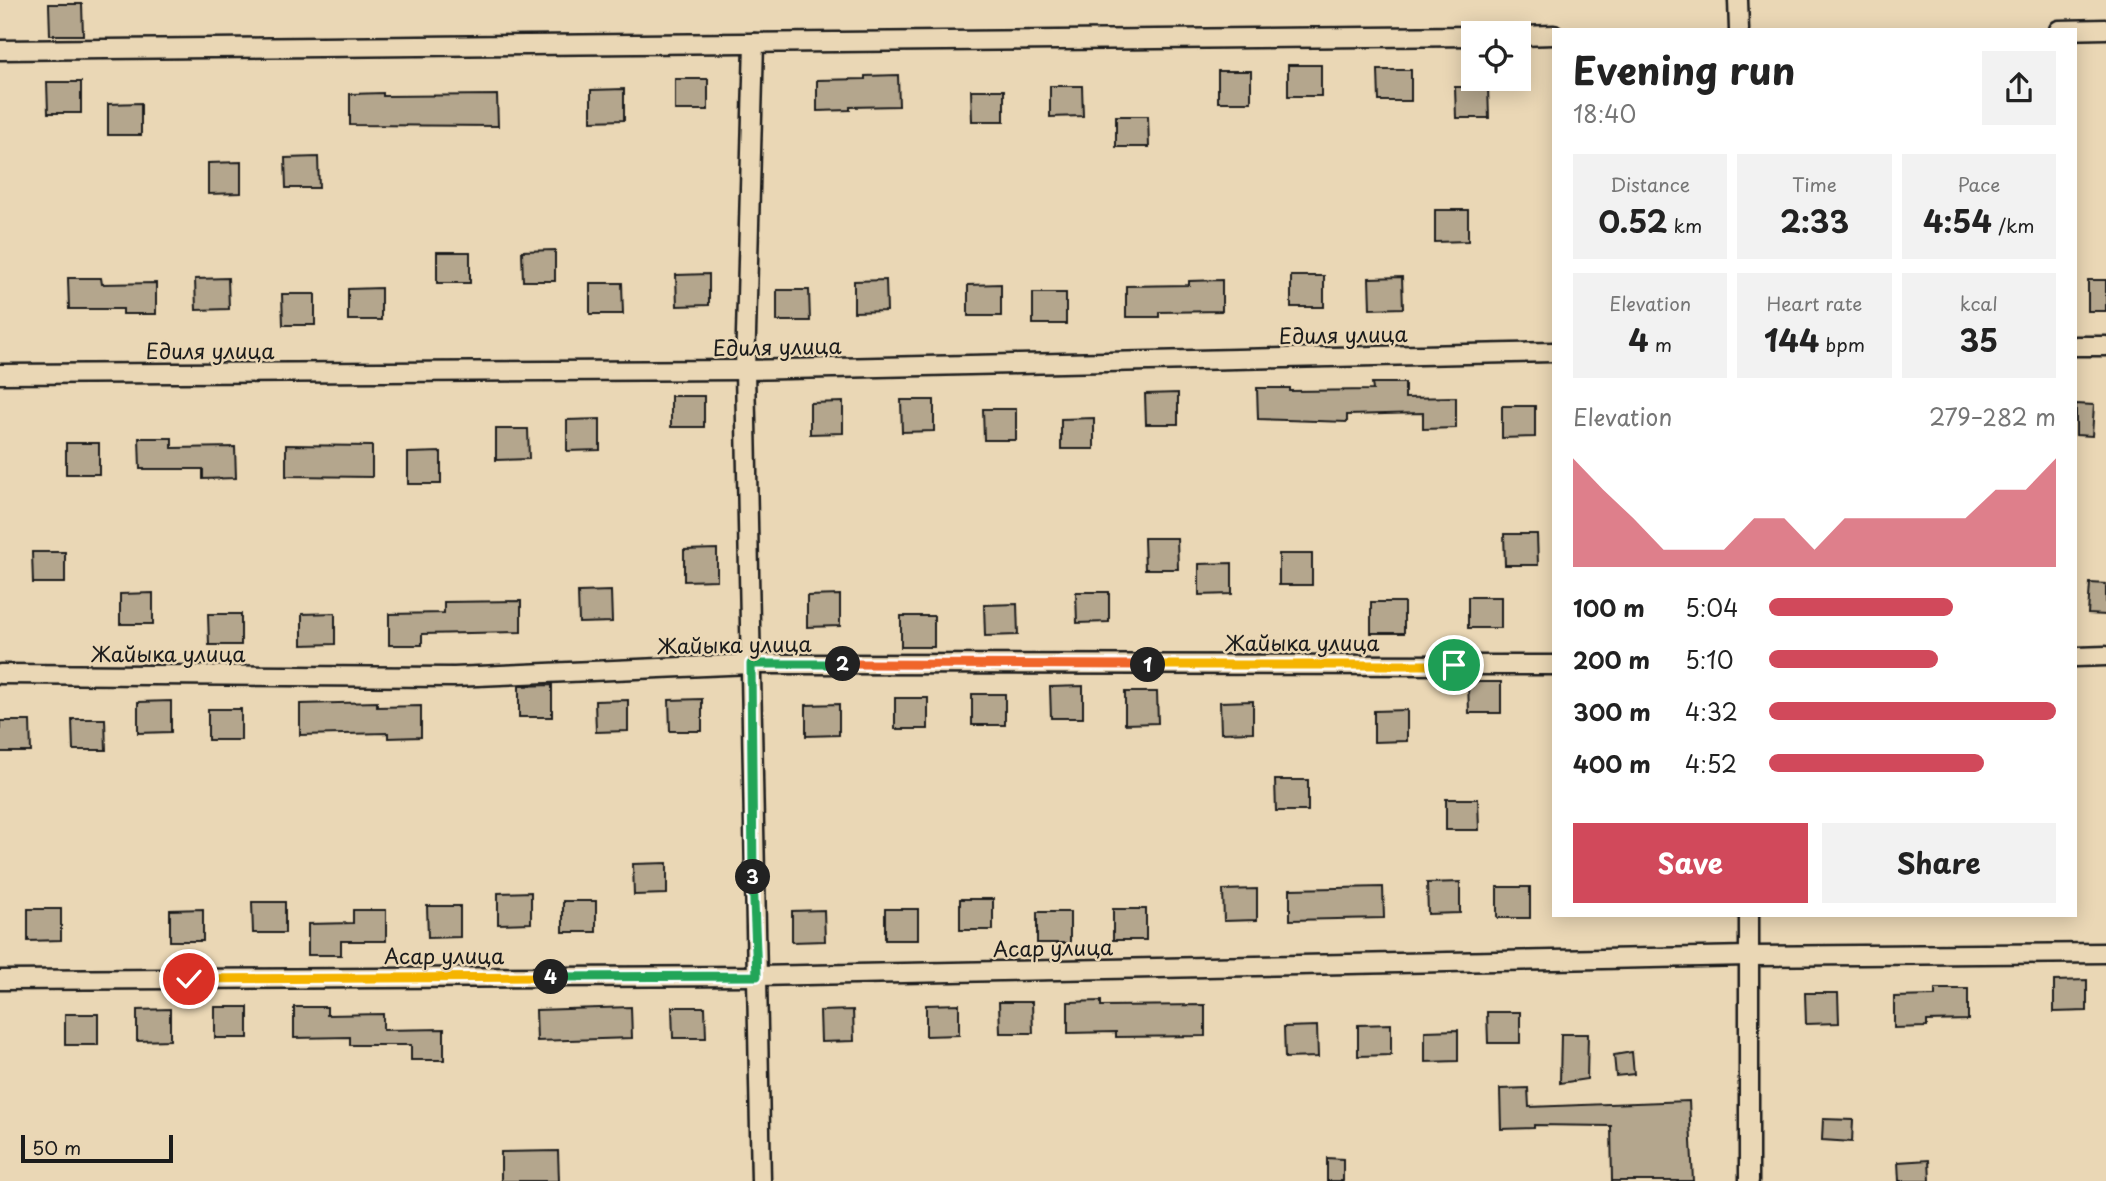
<!DOCTYPE html>
<html lang="en">
<head>
<meta charset="utf-8">
<style>
  :root { --surface:#fff; --page:#f2f2f2; --text:#222; --muted:#767676; --accent:#d1495b }
  body { margin:0; font-family:"Playpen Sans",sans-serif; background:var(--page); color:var(--text); height:100vh; display:flex; flex-direction:column; font-size:26px; white-space:nowrap }
  * { box-sizing:border-box; margin:0 }
  p { font-size:23px; color:var(--muted) }
  .icon { flex:none; width:38px; height:38px; fill:none; stroke:currentColor; stroke-width:2; stroke-linecap:round; stroke-linejoin:round }
  .map { position:relative; flex:1; overflow:hidden }
  .side { position:absolute; left:1552px; top:28px; width:525px; height:889px; display:flex; flex-direction:column; background:var(--surface); border-radius:0px; box-shadow:0 4px 18px #0003 }
  .side>* { flex:none }
  .controls { position:absolute; left:1461px; top:21px; display:grid; gap:14px }
  .controls a { display:grid; place-items:center; width:70px; height:70px; border-radius:0px; background:var(--surface); box-shadow:0 4px 18px #0003; font-size:35px }
  .scale { position:absolute; left:21px; bottom:18px; width:152px; box-sizing:border-box; padding-left:7px; border:4px solid #1c1c1c; border-top:0; font-size:19px; line-height:24px; white-space:nowrap; color:#1c1c1c; -webkit-text-stroke:5px #ead7b5; paint-order:stroke }
  .pin { position:absolute; display:grid; place-items:center; width:60px; height:60px; color:#fff; margin:-30px; border:4px solid #fff; border-radius:50%; box-shadow:0 2px 7px #0007 }
  .km { position:absolute; width:35px; height:35px; margin:-18px; border-radius:50%; background:#222; color:#fff; font-size:19px; line-height:35px; text-align:center }
  .round { display:grid; place-items:center; flex:none; width:74px; height:74px; border-radius:0px; background:var(--page) }
  .overview { display:flex; align-items:center; justify-content:space-between; height:119px; padding:0 21px }
  h1 { font-size:38px; font-weight:700; line-height:52px }
  .metrics { display:grid; grid-template-columns:repeat(3,1fr); gap:10px; height:119px; padding:7px 21px }
  .metrics div { display:grid; align-content:center; border-radius:0px; background:var(--page); text-align:center }
  .metrics b { font-size:30px; font-weight:700 }
  .metrics small { font-size:19px; font-weight:400 }
  .metrics p { font-size:19px }
  .chart { height:196px; padding:14px 21px }
  .chart p { display:flex; justify-content:space-between }
  .chart svg { width:100%; height:126px; margin-top:7px; fill:var(--accent); opacity:.7 }
  .button { display:flex; gap:14px; margin-top:auto; padding:14px 21px }
  .button a { flex:1; height:80px; border-radius:0px; background:var(--accent); color:#fff; font-size:28px; font-weight:700; line-height:80px; text-align:center }
  .button a+a { background:var(--page); color:var(--text) }
  ul { padding:0 21px; list-style:none; font-size:23px }
  li { display:grid; grid-template-columns:112px 84px 1fr; align-items:center; height:52px }
  li i { height:18px; border-radius:9px; background:var(--accent) }
  .map>svg:first-child { display:block }
  .building { fill:#b4a68d; stroke:#1c1c1c; stroke-width:2 }
  .lines { fill:none; stroke-linecap:round; stroke-linejoin:round }
  .minor-casing { stroke:#1c1c1c; stroke-width:23 }
  .minor { stroke:#ead7b5; stroke-width:18 }
  .split-1-casing { stroke:#fff; stroke-width:14 }
  .split-2-casing { stroke:#fff; stroke-width:14 }
  .split-3-casing { stroke:#fff; stroke-width:14 }
  .split-4-casing { stroke:#fff; stroke-width:14 }
  .split-5-casing { stroke:#fff; stroke-width:14 }
  .split-1 { stroke:#f5b400; stroke-width:9 }
  .split-2 { stroke:#f0652b; stroke-width:9 }
  .split-3 { stroke:#22a559; stroke-width:9 }
  .split-4 { stroke:#22a559; stroke-width:9 }
  .split-5 { stroke:#f5b400; stroke-width:9 }
  .labels { text-anchor:middle; dominant-baseline:central; stroke-width:5; stroke-linejoin:round; paint-order:stroke }
  .street-label { font-size:21px; fill:#1c1c1c; stroke:#ead7b5 }
</style>
</head>
<body>
<div class="map">
<svg width="2106" height="1181" viewBox="0 0 2106 1181">
  <rect width="100%" height="100%" fill="#ead7b5"/>
  <filter id="ink" filterUnits="userSpaceOnUse"><feTurbulence type="fractalNoise" baseFrequency=".0143" numOctaves="2"/><feDisplacementMap in="SourceGraphic" scale="14" xChannelSelector="R" yChannelSelector="G"/><feConvolveMatrix kernelMatrix="1 2 1 2 8 2 1 2 1" color-interpolation-filters="sRGB"/></filter>
  <g filter="url(#ink)">
    <!-- building -->
    <g class="building">
      <path d="M 49,4 L 82,4 L 83,35 L 50,35 Z"/>
      <rect x="1288" y="65" width="33" height="31"/>
      <path d="M 1378,70 L 1411,70 L 1411,101 L 1379,101 Z"/>
      <rect x="1218" y="71" width="33" height="31"/>
      <path d="M 898,75 L 899,106 L 850,107 L 850,110 L 817,111 L 817,80 L 865,79 L 865,76 Z"/>
      <rect x="675" y="79" width="33" height="31"/>
      <path d="M 47,82 L 81,82 L 81,113 L 48,113 Z"/>
      <path d="M 1050,86 L 1082,86 L 1083,116 L 1050,117 Z"/>
      <path d="M 1455,87 L 1488,87 L 1489,118 L 1456,118 Z"/>
      <path d="M 624,89 L 624,120 L 591,121 L 591,90 Z"/>
      <path d="M 971,90 L 1004,90 L 1004,121 L 972,121 Z"/>
      <path d="M 383,93 L 383,96 L 497,95 L 498,126 L 350,125 L 350,94 Z"/>
      <path d="M 141,103 L 141,135 L 108,135 L 108,104 Z"/>
      <path d="M 1116,116 L 1148,116 L 1149,147 L 1116,147 Z"/>
      <path d="M 318,157 L 319,188 L 286,188 L 285,158 Z"/>
      <path d="M 241,162 L 241,193 L 208,194 L 208,163 Z"/>
      <path d="M 1435,210 L 1468,210 L 1468,241 L 1435,242 Z"/>
      <path d="M 555,250 L 555,281 L 523,281 L 522,251 Z"/>
      <rect x="437" y="252" width="33" height="31"/>
      <path d="M 709,274 L 709,305 L 677,306 L 676,275 Z"/>
      <rect x="1291" y="276" width="33" height="31"/>
      <path d="M 1402,277 L 1403,308 L 1370,309 L 1369,278 Z"/>
      <path d="M 68,278 L 101,278 L 102,284 L 156,283 L 156,314 L 123,314 L 123,309 L 69,309 Z"/>
      <path d="M 228,278 L 229,309 L 196,310 L 195,279 Z"/>
      <path d="M 886,280 L 887,311 L 854,312 L 854,281 Z"/>
      <path d="M 1222,280 L 1222,311 L 1159,312 L 1159,317 L 1126,317 L 1126,286 L 1189,285 L 1189,281 Z"/>
      <rect x="2088" y="280" width="18" height="31"/>
      <path d="M 590,283 L 622,283 L 623,314 L 590,314 Z"/>
      <path d="M 1001,284 L 1001,316 L 968,316 L 968,285 Z"/>
      <path d="M 381,288 L 381,320 L 348,320 L 348,289 Z"/>
      <path d="M 777,290 L 809,290 L 810,321 L 777,321 Z"/>
      <rect x="1033" y="293" width="33" height="31"/>
      <path d="M 282,294 L 315,294 L 315,325 L 283,325 Z"/>
      <path d="M 1372,383 L 1405,383 L 1405,398 L 1456,397 L 1456,428 L 1423,429 L 1423,413 L 1347,415 L 1347,422 L 1258,419 L 1257,388 L 1290,388 L 1290,391 L 1373,390 Z"/>
      <path d="M 1178,393 L 1178,424 L 1146,424 L 1145,394 Z"/>
      <rect x="671" y="396" width="33" height="31"/>
      <path d="M 901,400 L 934,400 L 934,431 L 902,432 Z"/>
      <path d="M 843,402 L 843,433 L 810,434 L 810,403 Z"/>
      <path d="M 2076,404 L 2094,405 L 2092,436 L 2076,435 Z"/>
      <path d="M 1502,406 L 1535,406 L 1535,437 L 1502,438 Z"/>
      <path d="M 983,409 L 1016,409 L 1016,440 L 984,440 Z"/>
      <path d="M 1094,418 L 1094,449 L 1061,449 L 1061,419 Z"/>
      <path d="M 600,419 L 600,450 L 567,451 L 567,420 Z"/>
      <path d="M 496,429 L 528,429 L 529,459 L 496,460 Z"/>
      <path d="M 139,438 L 172,438 L 172,448 L 235,447 L 236,478 L 203,479 L 203,469 L 140,469 Z"/>
      <rect x="66" y="443" width="33" height="31"/>
      <path d="M 286,445 L 372,446 L 372,477 L 286,476 Z"/>
      <path d="M 441,452 L 441,484 L 408,484 L 408,453 Z"/>
      <path d="M 1504,534 L 1537,534 L 1538,565 L 1505,565 Z"/>
      <path d="M 1144,538 L 1177,538 L 1178,569 L 1145,569 Z"/>
      <path d="M 717,549 L 717,580 L 684,581 L 684,550 Z"/>
      <path d="M 32,552 L 65,552 L 65,583 L 33,583 Z"/>
      <rect x="1279" y="554" width="33" height="31"/>
      <path d="M 1232,563 L 1232,594 L 1199,595 L 1199,564 Z"/>
      <path d="M 2090,583 L 2106,584 L 2106,615 L 2088,614 Z"/>
      <path d="M 611,591 L 612,622 L 579,623 L 578,592 Z"/>
      <path d="M 1076,592 L 1109,592 L 1109,622 L 1077,623 Z"/>
      <path d="M 153,593 L 153,624 L 120,624 L 120,594 Z"/>
      <path d="M 840,595 L 840,626 L 807,627 L 807,596 Z"/>
      <rect x="1468" y="597" width="33" height="31"/>
      <path d="M 521,601 L 521,632 L 422,634 L 422,645 L 389,645 L 389,614 L 444,613 L 444,602 Z"/>
      <rect x="1371" y="602" width="33" height="31"/>
      <path d="M 1017,604 L 1018,635 L 985,636 L 984,605 Z"/>
      <path d="M 335,613 L 335,644 L 302,645 L 302,614 Z"/>
      <path d="M 208,614 L 241,614 L 241,645 L 209,645 Z"/>
      <rect x="901" y="616" width="33" height="31"/>
      <path d="M 1468,682 L 1501,682 L 1501,713 L 1469,713 Z"/>
      <path d="M 552,685 L 552,717 L 519,717 L 519,686 Z"/>
      <path d="M 1083,686 L 1083,718 L 1051,718 L 1050,687 Z"/>
      <path d="M 1125,692 L 1157,692 L 1158,723 L 1125,724 Z"/>
      <rect x="972" y="694" width="33" height="31"/>
      <rect x="895" y="698" width="33" height="31"/>
      <path d="M 702,699 L 702,731 L 670,731 L 669,700 Z"/>
      <path d="M 628,700 L 628,731 L 596,732 L 595,701 Z"/>
      <path d="M 171,701 L 171,732 L 138,733 L 138,702 Z"/>
      <path d="M 1253,701 L 1253,732 L 1221,733 L 1220,702 Z"/>
      <path d="M 377,702 L 377,707 L 421,706 L 421,737 L 388,738 L 388,733 L 300,735 L 300,704 Z"/>
      <path d="M 839,704 L 839,735 L 806,736 L 806,705 Z"/>
      <rect x="208" y="709" width="33" height="31"/>
      <path d="M 1407,710 L 1407,741 L 1374,742 L 1374,711 Z"/>
      <path d="M 72,719 L 105,719 L 106,750 L 73,750 Z"/>
      <path d="M 0,721 L 30,721 L 31,752 L 0,752 Z"/>
      <path d="M 1275,780 L 1308,780 L 1308,811 L 1276,811 Z"/>
      <path d="M 1446,799 L 1478,799 L 1479,830 L 1446,830 Z"/>
      <path d="M 667,863 L 667,894 L 634,895 L 633,864 Z"/>
      <path d="M 1460,882 L 1460,913 L 1428,914 L 1427,883 Z"/>
      <path d="M 1383,887 L 1384,918 L 1290,920 L 1290,889 Z"/>
      <rect x="1497" y="887" width="33" height="31"/>
      <path d="M 1257,889 L 1257,920 L 1224,921 L 1223,890 Z"/>
      <path d="M 531,892 L 531,923 L 498,924 L 498,893 Z"/>
      <rect x="960" y="899" width="33" height="31"/>
      <rect x="563" y="901" width="33" height="31"/>
      <path d="M 252,902 L 285,902 L 285,933 L 253,933 Z"/>
      <path d="M 427,906 L 460,906 L 460,937 L 428,938 Z"/>
      <path d="M 28,909 L 61,909 L 61,940 L 28,941 Z"/>
      <path d="M 203,909 L 203,941 L 170,941 L 170,910 Z"/>
      <rect x="885" y="909" width="33" height="31"/>
      <rect x="1113" y="909" width="33" height="31"/>
      <path d="M 353,910 L 386,910 L 386,941 L 341,941 L 341,955 L 308,955 L 308,924 L 353,923 Z"/>
      <path d="M 824,910 L 825,941 L 792,942 L 792,911 Z"/>
      <rect x="1037" y="912" width="33" height="31"/>
      <path d="M 2087,980 L 2087,1011 L 2054,1012 L 2054,981 Z"/>
      <path d="M 1935,989 L 1968,989 L 1968,1020 L 1927,1021 L 1927,1027 L 1894,1028 L 1894,997 L 1935,996 Z"/>
      <path d="M 1805,993 L 1838,993 L 1839,1023 L 1806,1024 Z"/>
      <path d="M 1101,1001 L 1101,1006 L 1205,1005 L 1205,1036 L 1116,1037 L 1116,1032 L 1068,1033 L 1068,1002 Z"/>
      <path d="M 999,1002 L 1032,1002 L 1033,1033 L 1000,1033 Z"/>
      <path d="M 959,1004 L 959,1035 L 926,1036 L 926,1005 Z"/>
      <rect x="215" y="1007" width="33" height="31"/>
      <path d="M 294,1007 L 327,1007 L 327,1015 L 383,1014 L 383,1030 L 444,1029 L 444,1060 L 411,1060 L 411,1045 L 350,1045 L 350,1037 L 294,1038 Z"/>
      <path d="M 631,1007 L 632,1038 L 537,1041 L 536,1010 Z"/>
      <path d="M 672,1007 L 705,1007 L 706,1038 L 673,1038 Z"/>
      <path d="M 170,1009 L 170,1040 L 137,1041 L 137,1010 Z"/>
      <path d="M 853,1010 L 854,1041 L 821,1042 L 820,1011 Z"/>
      <path d="M 1487,1012 L 1520,1012 L 1520,1043 L 1488,1043 Z"/>
      <rect x="65" y="1014" width="33" height="31"/>
      <path d="M 1391,1024 L 1391,1055 L 1358,1056 L 1358,1025 Z"/>
      <path d="M 1317,1026 L 1318,1057 L 1285,1058 L 1284,1027 Z"/>
      <path d="M 1458,1030 L 1458,1061 L 1425,1062 L 1425,1031 Z"/>
      <path d="M 1561,1034 L 1588,1034 L 1587,1079 L 1560,1083 Z"/>
      <path d="M 1632,1052 L 1634,1074 L 1616,1076 L 1614,1055 Z"/>
      <path d="M 1528,1088 L 1529,1107 L 1689,1101 L 1693,1181 L 1612,1181 L 1611,1126 L 1534,1125 L 1534,1128 L 1501,1129 L 1500,1089 Z"/>
      <path d="M 1823,1119 L 1853,1120 L 1852,1142 L 1822,1140 Z"/>
      <path d="M 558,1151 L 559,1181 L 501,1181 L 501,1152 Z"/>
      <path d="M 1327,1158 L 1343,1159 L 1343,1181 L 1327,1181 Z"/>
      <path d="M 1929,1160 L 1930,1181 L 1899,1181 L 1898,1162 Z"/>
    </g>
    <g class="lines">
      <defs>
        <g id="minor">
          <path d="M 1738,0 L 1739,30"/>
          <path d="M 2059,30 L 2106,29"/>
          <path d="M 1519,36 L 1554,35"/>
          <path d="M 754,43 L 745,370 L 761,1181"/>
          <path d="M 0,50 L 1474,36"/>
          <path d="M 2076,346 L 2106,346"/>
          <path d="M 0,374 L 745,370 L 1554,352"/>
          <path d="M 2076,657 L 2106,656"/>
          <path d="M 0,674 L 454,677 L 751,664 L 1554,665"/>
          <path d="M 1749,915 L 1749,1181"/>
          <path d="M 0,980 L 757,976 L 1749,956 L 2106,953"/>
        </g>
      </defs>
      <!-- minor casing -->
      <use href="#minor" class="minor-casing"/>
      <!-- minor -->
      <use href="#minor" class="minor"/>
    </g>
  </g>
  <g class="lines" filter="url(#ink)">
    <defs>
      <path id="split-1" d="M 1148,665 L 1454,665"/>
      <path id="split-2" d="M 843,664 L 1148,665"/>
      <path id="split-3" d="M 753,877 L 751,664 L 843,664"/>
      <path id="split-4" d="M 551,977 L 757,976 L 753,877"/>
      <path id="split-5" d="M 189,979 L 551,977"/>
    </defs>
    <!-- split-1 casing -->
    <use href="#split-1" class="split-1-casing"/>
    <!-- split-2 casing -->
    <use href="#split-2" class="split-2-casing"/>
    <!-- split-3 casing -->
    <use href="#split-3" class="split-3-casing"/>
    <!-- split-4 casing -->
    <use href="#split-4" class="split-4-casing"/>
    <!-- split-5 casing -->
    <use href="#split-5" class="split-5-casing"/>
    <!-- split-1 -->
    <use href="#split-1" class="split-1"/>
    <!-- split-2 -->
    <use href="#split-2" class="split-2"/>
    <!-- split-3 -->
    <use href="#split-3" class="split-3"/>
    <!-- split-4 -->
    <use href="#split-4" class="split-4"/>
    <!-- split-5 -->
    <use href="#split-5" class="split-5"/>
  </g>
  <g class="labels">
    <!-- street labels -->
    <g class="street-label">
      <text transform="translate(1343 334) rotate(-1)">Едиля улица</text>
      <text transform="translate(777 346) rotate(-1)">Едиля улица</text>
      <text x="210" y="350">Едиля улица</text>
      <text x="1302" y="642">Жайыка улица</text>
      <text transform="translate(734 644) rotate(-1)">Жайыка улица</text>
      <text x="168" y="653">Жайыка улица</text>
      <text transform="translate(1053 947) rotate(-1)">Асар улица</text>
      <text x="444" y="955">Асар улица</text>
    </g>
  </g>
</svg>
<div class="controls">
<a><svg class="icon" aria-label="locate" viewBox="0 0 24 24"><circle cx="12" cy="12" r="6"/><path d="M12 2v4M12 18v4M2 12h4M18 12h4"/></svg></a>
</div>
<div class="scale">50 m</div>
<div class="pin" style="left:1454px;top:665px;background:#1e9e55"><svg class="icon" aria-label="arrive" viewBox="0 0 24 24"><path d="M6 21V4h12l-3 4 3 4H6"/></svg></div>
<div class="pin" style="left:189px;top:979px;background:#d93025"><svg class="icon" aria-label="check" viewBox="0 0 24 24"><path d="M5 12l5 5 9-10"/></svg></div>
<b class="km" style="left:1148px;top:665px">1</b>
<b class="km" style="left:843px;top:664px">2</b>
<b class="km" style="left:753px;top:877px">3</b>
<b class="km" style="left:551px;top:977px">4</b>
<section class="side">
<div class="overview"><div><h1>Evening run</h1><p>18:40</p></div><a class="round"><svg class="icon" aria-label="share" viewBox="0 0 24 24"><path d="M12 15V3M7 8l5-5 5 5M5 13v7h14v-7"/></svg></a></div>
<div class="metrics">
<div><p>Distance</p><b>0.52<small> km</small></b></div>
<div><p>Time</p><b>2:33</b></div>
<div><p>Pace</p><b>4:54<small> /km</small></b></div>
</div>
<div class="metrics">
<div><p>Elevation</p><b>4<small> m</small></b></div>
<div><p>Heart rate</p><b>144<small> bpm</small></b></div>
<div><p>kcal</p><b>35</b></div>
</div>
<div class="chart"><p><span>Elevation</span>279–282 m</p>
<svg viewBox="0 0 160 44" preserveAspectRatio="none"><path d="M0 44V6L10 17L20 27L30 38L40 38L50 38L60 27L70 27L80 38L90 27L100 27L110 27L120 27L130 27L140 17L150 17L160 6V44z"/></svg>
</div>
<ul>
<li><b>100 m</b>5:04<i style="width:64%"></i></li>
<li><b>200 m</b>5:10<i style="width:59%"></i></li>
<li><b>300 m</b>4:32<i style="width:100%"></i></li>
<li><b>400 m</b>4:52<i style="width:75%"></i></li>
</ul>
<div class="button"><a>Save</a><a>Share</a></div>
</section>
</div>
</body>
</html>
